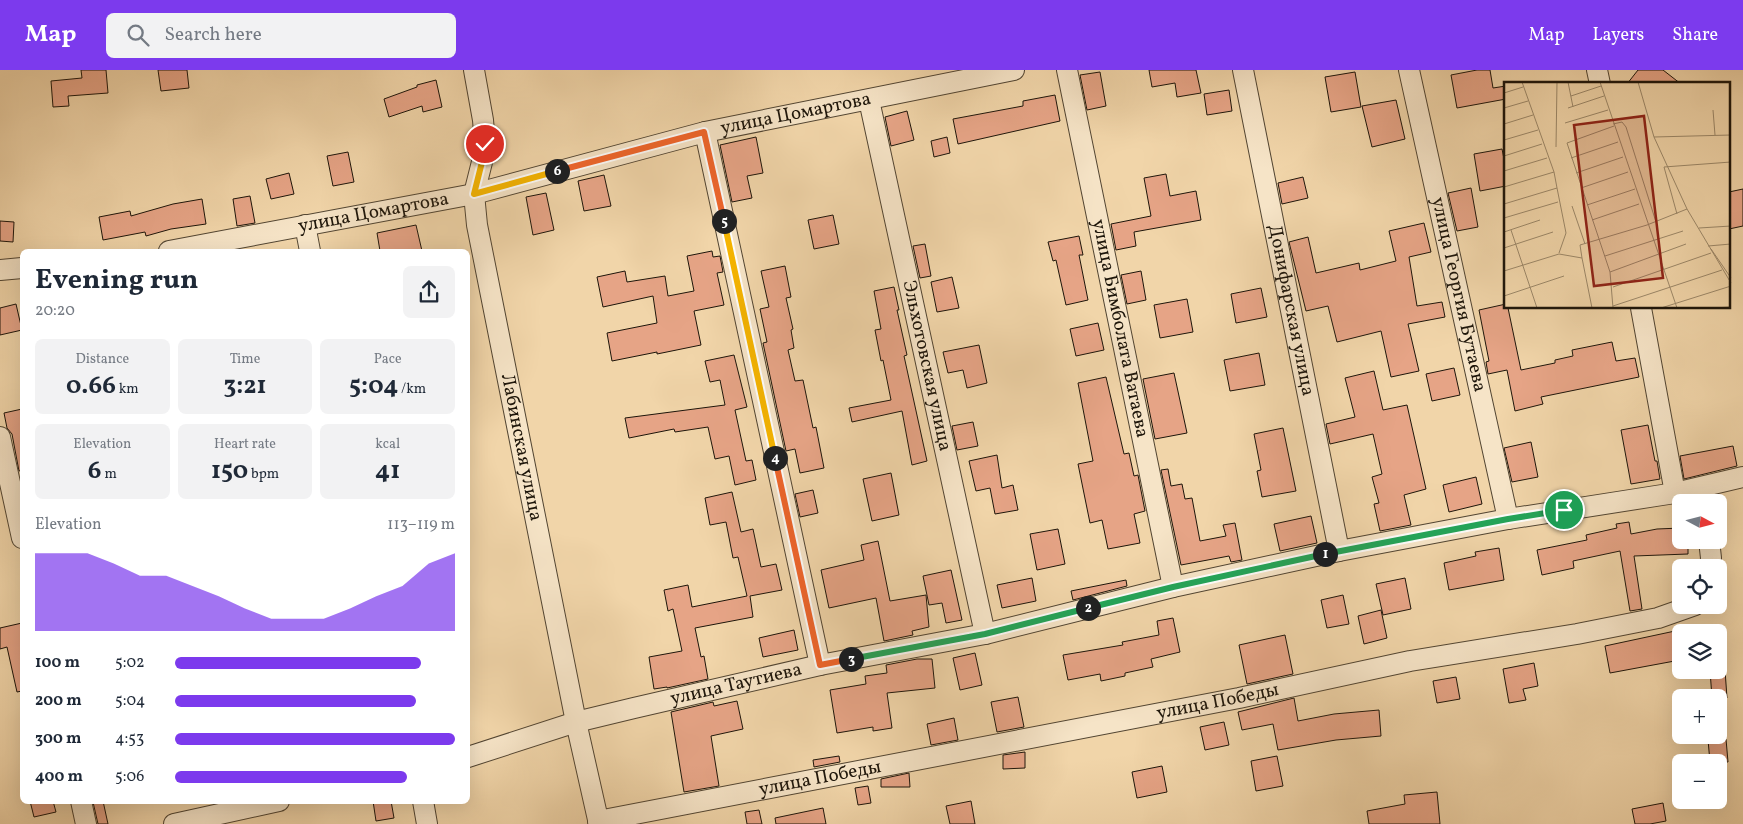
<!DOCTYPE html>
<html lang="en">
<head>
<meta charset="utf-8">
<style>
  :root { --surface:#fff; --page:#f2f2f3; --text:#1f2937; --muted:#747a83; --accent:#7c3aed }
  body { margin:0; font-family:Vollkorn,serif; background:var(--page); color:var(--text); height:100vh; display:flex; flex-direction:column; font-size:19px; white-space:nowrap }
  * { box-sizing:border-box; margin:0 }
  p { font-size:16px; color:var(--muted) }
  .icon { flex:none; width:28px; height:28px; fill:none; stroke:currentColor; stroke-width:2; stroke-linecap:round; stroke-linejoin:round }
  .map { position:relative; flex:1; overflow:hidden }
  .details { position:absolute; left:20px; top:179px; width:450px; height:555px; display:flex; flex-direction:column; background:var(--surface); border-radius:8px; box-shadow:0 5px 20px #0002 }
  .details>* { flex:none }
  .needle { width:32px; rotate:97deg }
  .controls { position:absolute; left:1672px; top:424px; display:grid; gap:10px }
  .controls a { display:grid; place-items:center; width:55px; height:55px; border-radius:8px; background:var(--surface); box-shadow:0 5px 20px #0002; font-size:25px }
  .pin { position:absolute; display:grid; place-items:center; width:42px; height:42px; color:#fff; margin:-21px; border:2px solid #fff; border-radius:50%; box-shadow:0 1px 5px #0007 }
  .km { position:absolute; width:25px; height:25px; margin:-12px; border-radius:50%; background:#222; color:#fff; font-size:14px; line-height:25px; text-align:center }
  .round { display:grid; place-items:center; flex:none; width:52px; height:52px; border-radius:8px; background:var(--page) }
  .head { display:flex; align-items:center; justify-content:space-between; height:85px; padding:0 15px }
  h1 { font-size:28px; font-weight:700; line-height:38px }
  .stats { display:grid; grid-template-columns:repeat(3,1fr); gap:8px; height:85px; padding:5px 15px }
  .stats div { display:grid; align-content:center; border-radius:8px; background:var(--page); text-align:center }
  .stats b { font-size:25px; font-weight:700 }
  .stats small { font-size:14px; font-weight:400 }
  .stats p { font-size:14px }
  .chart { height:140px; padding:10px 15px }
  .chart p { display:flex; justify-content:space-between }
  .chart svg { width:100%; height:90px; margin-top:5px; fill:var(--accent); opacity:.7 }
  ul { padding:0 15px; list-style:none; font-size:16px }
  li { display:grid; grid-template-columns:80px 60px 1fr; align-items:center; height:38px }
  li i { height:12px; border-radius:6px; background:var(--accent) }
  header { display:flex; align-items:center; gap:30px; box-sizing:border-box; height:70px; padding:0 25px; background:var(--accent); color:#fff }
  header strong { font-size:24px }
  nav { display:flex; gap:28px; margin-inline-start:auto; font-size:18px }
  .search { width:350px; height:45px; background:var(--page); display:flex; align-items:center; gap:12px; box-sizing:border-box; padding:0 18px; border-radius:8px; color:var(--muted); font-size:19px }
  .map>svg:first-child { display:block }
  .building { fill:#e6a486; stroke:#1d150a }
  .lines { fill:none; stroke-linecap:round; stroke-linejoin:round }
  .minor-casing { stroke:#524532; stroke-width:22 }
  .minor { stroke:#f6e4c7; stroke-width:20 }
  .split-1-casing { stroke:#fff; stroke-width:10 }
  .split-2-casing { stroke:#fff; stroke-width:10 }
  .split-3-casing { stroke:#fff; stroke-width:10 }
  .split-4-casing { stroke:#fff; stroke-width:10 }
  .split-5-casing { stroke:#fff; stroke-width:10 }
  .split-6-casing { stroke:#fff; stroke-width:10 }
  .split-7-casing { stroke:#fff; stroke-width:10 }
  .split-1 { stroke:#22a559; stroke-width:6 }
  .split-2 { stroke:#22a559; stroke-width:6 }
  .split-3 { stroke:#22a559; stroke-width:6 }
  .split-4 { stroke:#f0652b; stroke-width:6 }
  .split-5 { stroke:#f5b400; stroke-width:6 }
  .split-6 { stroke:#f0652b; stroke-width:6 }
  .split-7 { stroke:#f5b400; stroke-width:6 }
  .labels { text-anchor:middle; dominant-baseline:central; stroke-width:5; stroke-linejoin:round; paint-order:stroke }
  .street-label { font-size:19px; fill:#1d150a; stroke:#f6e4c7 }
  .inset-road { fill:none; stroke:#9c8869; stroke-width:1 }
  .view { fill:#8f2418; fill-opacity:0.15; stroke:#8f2418; stroke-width:2.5 }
  .inset-edge { fill:none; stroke:#1d150a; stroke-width:2.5 }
</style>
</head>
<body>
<header>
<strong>Map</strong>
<div class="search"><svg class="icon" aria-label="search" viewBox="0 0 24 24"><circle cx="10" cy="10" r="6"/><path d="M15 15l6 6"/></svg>Search here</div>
<nav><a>Map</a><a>Layers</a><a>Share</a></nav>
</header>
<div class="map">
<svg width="1743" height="754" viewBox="0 0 1743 754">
  <rect width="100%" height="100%" fill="#f1d5a9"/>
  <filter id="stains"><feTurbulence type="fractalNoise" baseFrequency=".004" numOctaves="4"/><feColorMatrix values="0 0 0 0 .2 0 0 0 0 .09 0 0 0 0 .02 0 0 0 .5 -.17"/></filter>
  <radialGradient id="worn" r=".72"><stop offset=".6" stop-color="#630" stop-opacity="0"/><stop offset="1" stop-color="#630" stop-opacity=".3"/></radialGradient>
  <!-- building -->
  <g class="building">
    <path d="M 81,0 L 106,0 L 108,23 L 68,26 L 69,36 L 53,37 L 51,11 L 82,8 Z"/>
    <path d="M 158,0 L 187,0 L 189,18 L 161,21 Z"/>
    <path d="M 1149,0 L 1196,0 L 1201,23 L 1177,27 L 1175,13 L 1152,17 Z"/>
    <path d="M 1477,0 L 1490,0 L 1493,18 L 1506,16 L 1506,29 L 1457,38 L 1451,5 Z"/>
    <path d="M 1638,0 L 1663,0 L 1681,14 L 1627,14 Z"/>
    <path d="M 1100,2 L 1106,36 L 1087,40 L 1080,5 Z"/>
    <path d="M 1355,2 L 1361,37 L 1331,42 L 1325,7 Z"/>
    <path d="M 436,10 L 442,37 L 423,42 L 422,36 L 389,47 L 384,29 L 417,17 L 417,15 Z"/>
    <path d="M 1229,20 L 1232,41 L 1207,45 L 1204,24 Z"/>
    <path d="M 1055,25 L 1060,51 L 958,74 L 953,49 L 1023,36 L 1023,31 Z"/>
    <path d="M 1396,30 L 1405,69 L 1372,77 L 1362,36 Z"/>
    <path d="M 907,41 L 914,70 L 891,76 L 885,47 Z"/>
    <path d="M 756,67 L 763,103 L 747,106 L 752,128 L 732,132 L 720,75 Z"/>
    <path d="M 947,67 L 950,83 L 934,87 L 931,71 Z"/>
    <path d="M 1502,79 L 1506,99 L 1506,116 L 1480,121 L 1474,84 Z"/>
    <path d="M 348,82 L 354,112 L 333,116 L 327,86 Z"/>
    <path d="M 289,103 L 294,124 L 271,129 L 266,109 Z"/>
    <path d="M 1166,104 L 1170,126 L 1196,121 L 1201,150 L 1134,162 L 1136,176 L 1116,180 L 1111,154 L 1151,146 L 1144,108 Z"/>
    <path d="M 604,105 L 611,136 L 584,141 L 578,111 Z"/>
    <path d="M 1303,107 L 1308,128 L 1282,134 L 1278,113 Z"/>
    <path d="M 1471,118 L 1478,157 L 1457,161 L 1448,123 Z"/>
    <path d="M 1743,119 L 1743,156 L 1729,159 L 1729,122 Z"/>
    <path d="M 546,123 L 554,160 L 533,165 L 526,127 Z"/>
    <path d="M 250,126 L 255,153 L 237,156 L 233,129 Z"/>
    <path d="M 202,129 L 206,154 L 171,159 L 146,166 L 145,162 L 103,170 L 99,147 L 130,141 L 131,146 L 173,134 Z"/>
    <path d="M 833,145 L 839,174 L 814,179 L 808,150 Z"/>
    <path d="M 0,151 L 14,152 L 13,172 L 0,171 Z"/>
    <path d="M 1424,153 L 1431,182 L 1409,187 L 1417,236 L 1442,232 L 1445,247 L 1408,254 L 1419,301 L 1391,307 L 1381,261 L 1337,272 L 1328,236 L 1306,241 L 1289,172 L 1308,167 L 1316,203 L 1359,193 L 1360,200 L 1396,191 L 1389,161 Z"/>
    <path d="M 416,155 L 422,181 L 380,181 L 377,163 Z"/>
    <path d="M 1079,166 L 1083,185 L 1079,185 L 1088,230 L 1066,235 L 1056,190 L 1053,191 L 1048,172 Z"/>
    <path d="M 925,174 L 931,206 L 920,208 L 913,176 Z"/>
    <path d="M 712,181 L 713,187 L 720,186 L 723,202 L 717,203 L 724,235 L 694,241 L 701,275 L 657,284 L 657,282 L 612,291 L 607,263 L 657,253 L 653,226 L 603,237 L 597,207 L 625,201 L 627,212 L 665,206 L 668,226 L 694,221 L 687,186 Z"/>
    <path d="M 785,196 L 791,227 L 786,228 L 793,259 L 791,260 L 794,278 L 788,280 L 795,311 L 803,310 L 813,358 L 816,357 L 824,398 L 800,403 L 795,379 L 786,381 L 763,273 L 767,272 L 760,239 L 769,237 L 761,201 Z"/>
    <path d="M 1141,201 L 1146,230 L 1127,234 L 1121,205 Z"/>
    <path d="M 952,207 L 959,238 L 937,242 L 931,212 Z"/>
    <path d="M 894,217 L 899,240 L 897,240 L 907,285 L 904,286 L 927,391 L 912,395 L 902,341 L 852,352 L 849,338 L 891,330 L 883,290 L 881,291 L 875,260 L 881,259 L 874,221 Z"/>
    <path d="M 1261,218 L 1267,247 L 1236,253 L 1231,224 Z"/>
    <path d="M 1187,229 L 1193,262 L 1160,268 L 1154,235 Z"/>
    <path d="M 16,234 L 22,260 L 0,265 L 0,238 Z"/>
    <path d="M 1506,234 L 1506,238 L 1508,238 L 1521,300 L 1555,293 L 1555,290 L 1573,286 L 1572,280 L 1612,272 L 1616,291 L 1635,288 L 1639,307 L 1541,327 L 1543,334 L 1515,341 L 1507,300 L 1488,304 L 1486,292 L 1489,291 L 1479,240 Z"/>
    <path d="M 1098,253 L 1104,280 L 1076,286 L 1070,259 Z"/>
    <path d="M 979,275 L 987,313 L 967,318 L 963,300 L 948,303 L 943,282 Z"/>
    <path d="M 1259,283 L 1265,315 L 1230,321 L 1224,290 Z"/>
    <path d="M 734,285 L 747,337 L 735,340 L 746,391 L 752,390 L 756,410 L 735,415 L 729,386 L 715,389 L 708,357 L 675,362 L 674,359 L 629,368 L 625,348 L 725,335 L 720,310 L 710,312 L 705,291 Z"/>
    <path d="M 1454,298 L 1460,325 L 1432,331 L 1426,304 Z"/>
    <path d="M 1374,301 L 1383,340 L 1407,335 L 1426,419 L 1404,425 L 1411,455 L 1380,461 L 1374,434 L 1379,433 L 1372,407 L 1382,404 L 1373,364 L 1330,374 L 1326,354 L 1355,347 L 1345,308 Z"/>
    <path d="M 1174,303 L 1187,363 L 1155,369 L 1143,309 Z"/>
    <path d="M 1106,307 L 1124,384 L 1129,383 L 1134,406 L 1138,405 L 1145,441 L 1134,444 L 1140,473 L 1108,479 L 1102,450 L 1090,453 L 1078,394 L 1093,391 L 1078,313 Z"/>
    <path d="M 22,339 L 22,400 L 19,401 L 12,364 L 7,358 L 4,343 Z"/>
    <path d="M 973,352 L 978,376 L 957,380 L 952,356 Z"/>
    <path d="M 1648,355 L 1653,381 L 1655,391 L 1657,391 L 1660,409 L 1631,414 L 1621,360 Z"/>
    <path d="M 1283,358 L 1296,421 L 1262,427 L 1257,401 L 1261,400 L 1254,364 Z"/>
    <path d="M 1531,372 L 1538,407 L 1512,412 L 1504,378 Z"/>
    <path d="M 1733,376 L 1737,396 L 1684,409 L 1680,386 Z"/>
    <path d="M 997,385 L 1002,418 L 1013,415 L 1018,440 L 995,444 L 990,418 L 976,421 L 969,391 Z"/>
    <path d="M 1168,399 L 1171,416 L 1182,414 L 1185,429 L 1192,428 L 1200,471 L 1226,466 L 1223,455 L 1235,453 L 1242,490 L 1231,492 L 1229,486 L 1181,495 L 1161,400 Z"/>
    <path d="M 891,403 L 899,445 L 872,451 L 863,409 Z"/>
    <path d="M 1476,407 L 1482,434 L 1449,442 L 1443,415 Z"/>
    <path d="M 813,420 L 818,443 L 800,447 L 795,424 Z"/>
    <path d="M 732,422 L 741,462 L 753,459 L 761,497 L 776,494 L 782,520 L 750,526 L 753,547 L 695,558 L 701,587 L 704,586 L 708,609 L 667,618 L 667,617 L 654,619 L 649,587 L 682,581 L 673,539 L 668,541 L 664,520 L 688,515 L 692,537 L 747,526 L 738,487 L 733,488 L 726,452 L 710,455 L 705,428 Z"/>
    <path d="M 1311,446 L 1317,473 L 1280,481 L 1274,454 Z"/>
    <path d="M 1629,452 L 1631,464 L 1657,459 L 1681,458 L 1681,470 L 1688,470 L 1688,484 L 1634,486 L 1642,539 L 1630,541 L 1620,481 L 1573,491 L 1574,498 L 1542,505 L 1537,480 L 1587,470 L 1586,465 L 1617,458 L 1616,454 Z"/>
    <path d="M 1058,459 L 1065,494 L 1037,500 L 1030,464 Z"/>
    <path d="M 878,471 L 890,531 L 926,525 L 929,557 L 912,561 L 913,565 L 884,571 L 876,528 L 829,538 L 821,500 L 864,490 L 861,475 Z"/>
    <path d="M 1499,478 L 1504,510 L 1449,520 L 1444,493 L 1476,486 L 1475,482 Z"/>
    <path d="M 951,500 L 962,550 L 946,553 L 942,533 L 929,535 L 923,506 Z"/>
    <path d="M 1032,508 L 1036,531 L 1002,538 L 997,515 Z"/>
    <path d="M 1405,508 L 1411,539 L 1383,545 L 1376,514 Z"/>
    <path d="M 1126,510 L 1127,516 L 1073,530 L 1071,521 Z"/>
    <path d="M 1343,525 L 1349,554 L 1327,558 L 1321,530 Z"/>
    <path d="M 1381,540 L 1387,568 L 1364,574 L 1358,546 Z"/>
    <path d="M 1173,548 L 1180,582 L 1151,589 L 1153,597 L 1125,603 L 1125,606 L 1101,611 L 1100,604 L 1068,610 L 1063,585 L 1123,575 L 1122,572 L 1159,565 L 1157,551 Z"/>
    <path d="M 22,553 L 22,621 L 17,622 L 7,577 L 0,579 L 0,558 Z"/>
    <path d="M 794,560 L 798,580 L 763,587 L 759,568 Z"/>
    <path d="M 1675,561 L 1680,590 L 1610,603 L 1605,576 Z"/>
    <path d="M 1285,565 L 1293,604 L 1247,614 L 1239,575 Z"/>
    <path d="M 975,583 L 982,615 L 960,620 L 953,588 Z"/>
    <path d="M 917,589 L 932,589 L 935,618 L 887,623 L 892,658 L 873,661 L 873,657 L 837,663 L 830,620 L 866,614 L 865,606 L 887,603 L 886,595 Z"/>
    <path d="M 1534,593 L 1538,616 L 1523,619 L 1526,630 L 1509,633 L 1503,599 Z"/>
    <path d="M 1710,600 L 1725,600 L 1727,628 L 1712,628 Z"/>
    <path d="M 1456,607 L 1460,629 L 1437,633 L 1433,611 Z"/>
    <path d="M 1018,627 L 1024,657 L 997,662 L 991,632 Z"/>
    <path d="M 1294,628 L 1298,651 L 1334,644 L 1379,640 L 1381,666 L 1336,670 L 1278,680 L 1273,654 L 1242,660 L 1238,642 Z"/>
    <path d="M 737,631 L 743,659 L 711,666 L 719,716 L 684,722 L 671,642 L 713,632 L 714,636 Z"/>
    <path d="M 954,648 L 958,670 L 931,675 L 927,654 Z"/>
    <path d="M 1224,652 L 1229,675 L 1205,680 L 1200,657 Z"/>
    <path d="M 1726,669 L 1728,692 L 1710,692 L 1708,670 Z"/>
    <path d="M 1025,682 L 1025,698 L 1003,699 L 1003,685 Z"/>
    <path d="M 839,686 L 840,692 L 814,697 L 813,690 Z"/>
    <path d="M 1277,686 L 1283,716 L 1256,721 L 1251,691 Z"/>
    <path d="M 1162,696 L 1167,722 L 1137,728 L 1132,702 Z"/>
    <path d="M 909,703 L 910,717 L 881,717 L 881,709 Z"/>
    <path d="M 868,716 L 871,733 L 858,735 L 855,718 Z"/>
    <path d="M 1437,722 L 1440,754 L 1369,754 L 1367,741 L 1405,734 L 1404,725 Z"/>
    <path d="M 30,731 L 53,731 L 56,742 L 34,747 Z"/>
    <path d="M 103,731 L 108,754 L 98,754 L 93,732 Z"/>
    <path d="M 373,731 L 391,731 L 394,748 L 376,751 Z"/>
    <path d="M 971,731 L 975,754 L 950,754 L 946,736 Z"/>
    <path d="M 1663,733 L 1666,751 L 1650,754 L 1635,754 L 1632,739 Z"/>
    <path d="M 823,738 L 826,754 L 776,754 L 775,748 Z"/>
    <path d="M 759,740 L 762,754 L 747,754 L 745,742 Z"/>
  </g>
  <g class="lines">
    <defs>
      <g id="minor">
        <path id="s1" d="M 474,0 L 483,50 L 485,74 L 482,92 L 474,124 L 477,155 L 576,652 L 599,754"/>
        <path id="s2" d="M 1067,0 L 1173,517"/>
        <path id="s3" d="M 1243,0 L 1339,481"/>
        <path id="s4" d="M 1409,0 L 1508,449"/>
        <path d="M 1597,0 L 1600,14"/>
        <path id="s5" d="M 869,30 L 985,564"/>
        <path d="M 705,62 L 820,595"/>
        <path d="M 305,155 L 310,181"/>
        <path id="s6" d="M 169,181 L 474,124 L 705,62 L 1014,0"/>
        <path d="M 0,200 L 22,198"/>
        <path d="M 1641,238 L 1675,423"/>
        <path d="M 0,367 L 22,468"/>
        <path d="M 1709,470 L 1711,488 L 1710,498"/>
        <path id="s7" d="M 468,687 L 576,652 L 634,638 L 820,595 L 985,564 L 1173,517 L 1339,481 L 1508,449 L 1675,423 L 1743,407"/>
        <path d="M 81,731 L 86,754"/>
        <path d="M 423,731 L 427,754"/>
        <path id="s8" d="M 598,751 L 1239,628 L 1410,591 L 1577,564 L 1658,548 L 1695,535"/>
        <path d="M 174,754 L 279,731"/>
      </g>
    </defs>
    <!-- minor casing -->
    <use href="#minor" class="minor-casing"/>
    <!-- minor -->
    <use href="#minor" class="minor"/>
  </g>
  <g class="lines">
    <defs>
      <path id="split-1" d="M 1325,484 L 1508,449 L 1564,440"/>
      <path id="split-2" d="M 1088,538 L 1173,517 L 1325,484"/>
      <path id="split-3" d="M 851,589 L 985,564 L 1088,538"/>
      <path id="split-4" d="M 775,388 L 820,595 L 851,589"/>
      <path id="split-5" d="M 724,151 L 775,388"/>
      <path id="split-6" d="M 557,101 L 704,62 L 724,151"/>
      <path id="split-7" d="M 485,74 L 482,92 L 474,124 L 557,101"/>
    </defs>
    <!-- split-1 casing -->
    <use href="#split-1" class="split-1-casing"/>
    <!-- split-2 casing -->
    <use href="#split-2" class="split-2-casing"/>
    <!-- split-3 casing -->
    <use href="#split-3" class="split-3-casing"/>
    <!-- split-4 casing -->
    <use href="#split-4" class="split-4-casing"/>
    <!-- split-5 casing -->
    <use href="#split-5" class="split-5-casing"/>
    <!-- split-6 casing -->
    <use href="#split-6" class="split-6-casing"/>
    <!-- split-7 casing -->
    <use href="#split-7" class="split-7-casing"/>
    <!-- split-1 -->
    <use href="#split-1" class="split-1"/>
    <!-- split-2 -->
    <use href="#split-2" class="split-2"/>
    <!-- split-3 -->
    <use href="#split-3" class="split-3"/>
    <!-- split-4 -->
    <use href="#split-4" class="split-4"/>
    <!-- split-5 -->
    <use href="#split-5" class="split-5"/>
    <!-- split-6 -->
    <use href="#split-6" class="split-6"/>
    <!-- split-7 -->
    <use href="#split-7" class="split-7"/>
  </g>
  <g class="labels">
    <!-- street labels -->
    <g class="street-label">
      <text stroke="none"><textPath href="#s6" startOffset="642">улица Цомартова</textPath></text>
      <text stroke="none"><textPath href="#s6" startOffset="208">улица Цомартова</textPath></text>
      <text stroke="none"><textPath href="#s4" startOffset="230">улица Георгия Бутаева</textPath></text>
      <text stroke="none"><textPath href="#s3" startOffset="245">Донифарская улица</textPath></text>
      <text stroke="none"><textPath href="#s2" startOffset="264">улица Бимболата Ватаева</textPath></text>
      <text stroke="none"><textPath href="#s5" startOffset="272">Эльхотовская улица</textPath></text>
      <text stroke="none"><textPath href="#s1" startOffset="384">Лабинская улица</textPath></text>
      <text stroke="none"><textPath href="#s7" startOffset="278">улица Таутиева</textPath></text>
      <text stroke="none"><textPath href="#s8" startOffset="631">улица Победы</textPath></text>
      <text stroke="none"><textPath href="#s8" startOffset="226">улица Победы</textPath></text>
    </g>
  </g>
  <!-- overview -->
  <g transform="translate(1504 12)">
    <rect width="226" height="226" fill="#f1d5a9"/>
    <path class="inset-road" d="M 64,0 L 69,25M 96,0 L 173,226M 134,0 L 150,55 L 183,127 L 227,201M 0,11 L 19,5M 67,14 L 97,4M 0,26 L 24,19M 64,26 L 100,14M 209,28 L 211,53M 61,41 L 104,28M 0,42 L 29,33M 109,42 L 118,40 L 122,45 L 152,140M 150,55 L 227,53M 0,58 L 34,48M 52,65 L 53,0M 0,74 L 38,62M 67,76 L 114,60M 0,89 L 43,76M 72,91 L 119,75M 0,105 L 50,90 L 18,0M 53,106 L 62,151 L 55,171M 77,106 L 124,90M 0,122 L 53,106 L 50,90M 83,123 L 131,107M 68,124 L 81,162M 173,132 L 160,85 L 227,80M 0,136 L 54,120M 88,138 L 135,122M 195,146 L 227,144M 7,148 L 33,226M 0,150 L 36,138M 204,164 L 227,162M 0,166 L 49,150M 207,167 L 227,196M 101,174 L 179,149M 78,176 L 76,163 L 143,143 L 183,127M 0,189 L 55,172 L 78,176 L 88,226M 106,190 L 182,162M 109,205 L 207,171M 0,214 L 60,194M 109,224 L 218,188M 109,226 L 106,190 L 63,61 L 110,44M 157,226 L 227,204M 209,226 L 227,225"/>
    <path class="view" d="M 140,34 L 159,196 L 90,204 L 70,43 Z"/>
    <rect width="226" height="226" class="inset-edge"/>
  </g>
  <rect width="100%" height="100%" filter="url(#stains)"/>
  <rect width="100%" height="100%" fill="url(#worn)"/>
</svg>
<div class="controls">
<a><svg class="needle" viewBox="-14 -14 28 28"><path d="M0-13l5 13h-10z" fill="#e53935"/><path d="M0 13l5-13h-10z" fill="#747a83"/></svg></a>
<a><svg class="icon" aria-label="locate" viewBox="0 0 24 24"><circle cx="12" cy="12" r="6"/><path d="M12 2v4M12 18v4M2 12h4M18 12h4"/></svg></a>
<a><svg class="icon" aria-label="layers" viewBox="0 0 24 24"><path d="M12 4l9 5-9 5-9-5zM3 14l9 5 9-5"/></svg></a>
<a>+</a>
<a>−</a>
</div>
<div class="pin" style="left:1564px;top:440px;background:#1e9e55"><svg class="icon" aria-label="arrive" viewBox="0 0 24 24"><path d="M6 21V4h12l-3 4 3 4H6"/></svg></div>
<div class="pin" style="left:485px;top:74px;background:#d93025"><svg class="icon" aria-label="check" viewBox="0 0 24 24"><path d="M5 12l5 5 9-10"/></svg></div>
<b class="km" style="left:1325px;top:484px">1</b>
<b class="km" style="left:1088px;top:538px">2</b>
<b class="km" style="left:851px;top:589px">3</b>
<b class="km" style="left:775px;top:388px">4</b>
<b class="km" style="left:724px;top:151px">5</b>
<b class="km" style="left:557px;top:101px">6</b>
<section class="details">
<div class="head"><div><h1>Evening run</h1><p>20:20</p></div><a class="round"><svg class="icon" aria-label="share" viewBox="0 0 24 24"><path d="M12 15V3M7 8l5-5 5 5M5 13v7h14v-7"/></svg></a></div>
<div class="stats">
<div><p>Distance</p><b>0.66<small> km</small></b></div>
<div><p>Time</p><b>3:21</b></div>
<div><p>Pace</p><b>5:04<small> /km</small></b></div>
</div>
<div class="stats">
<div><p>Elevation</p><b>6<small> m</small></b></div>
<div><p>Heart rate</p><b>150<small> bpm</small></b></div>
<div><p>kcal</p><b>41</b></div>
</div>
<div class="chart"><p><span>Elevation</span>113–119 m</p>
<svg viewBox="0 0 160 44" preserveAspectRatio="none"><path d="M0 44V6L10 6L20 6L30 11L40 17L50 17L60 22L70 27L80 33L90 38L100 38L110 38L120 33L130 27L140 22L150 11L160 6V44z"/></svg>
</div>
<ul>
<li><b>100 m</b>5:02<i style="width:88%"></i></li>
<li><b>200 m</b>5:04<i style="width:86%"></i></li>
<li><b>300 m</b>4:53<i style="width:100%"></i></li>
<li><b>400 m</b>5:06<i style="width:83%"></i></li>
</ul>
</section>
</div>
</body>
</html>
